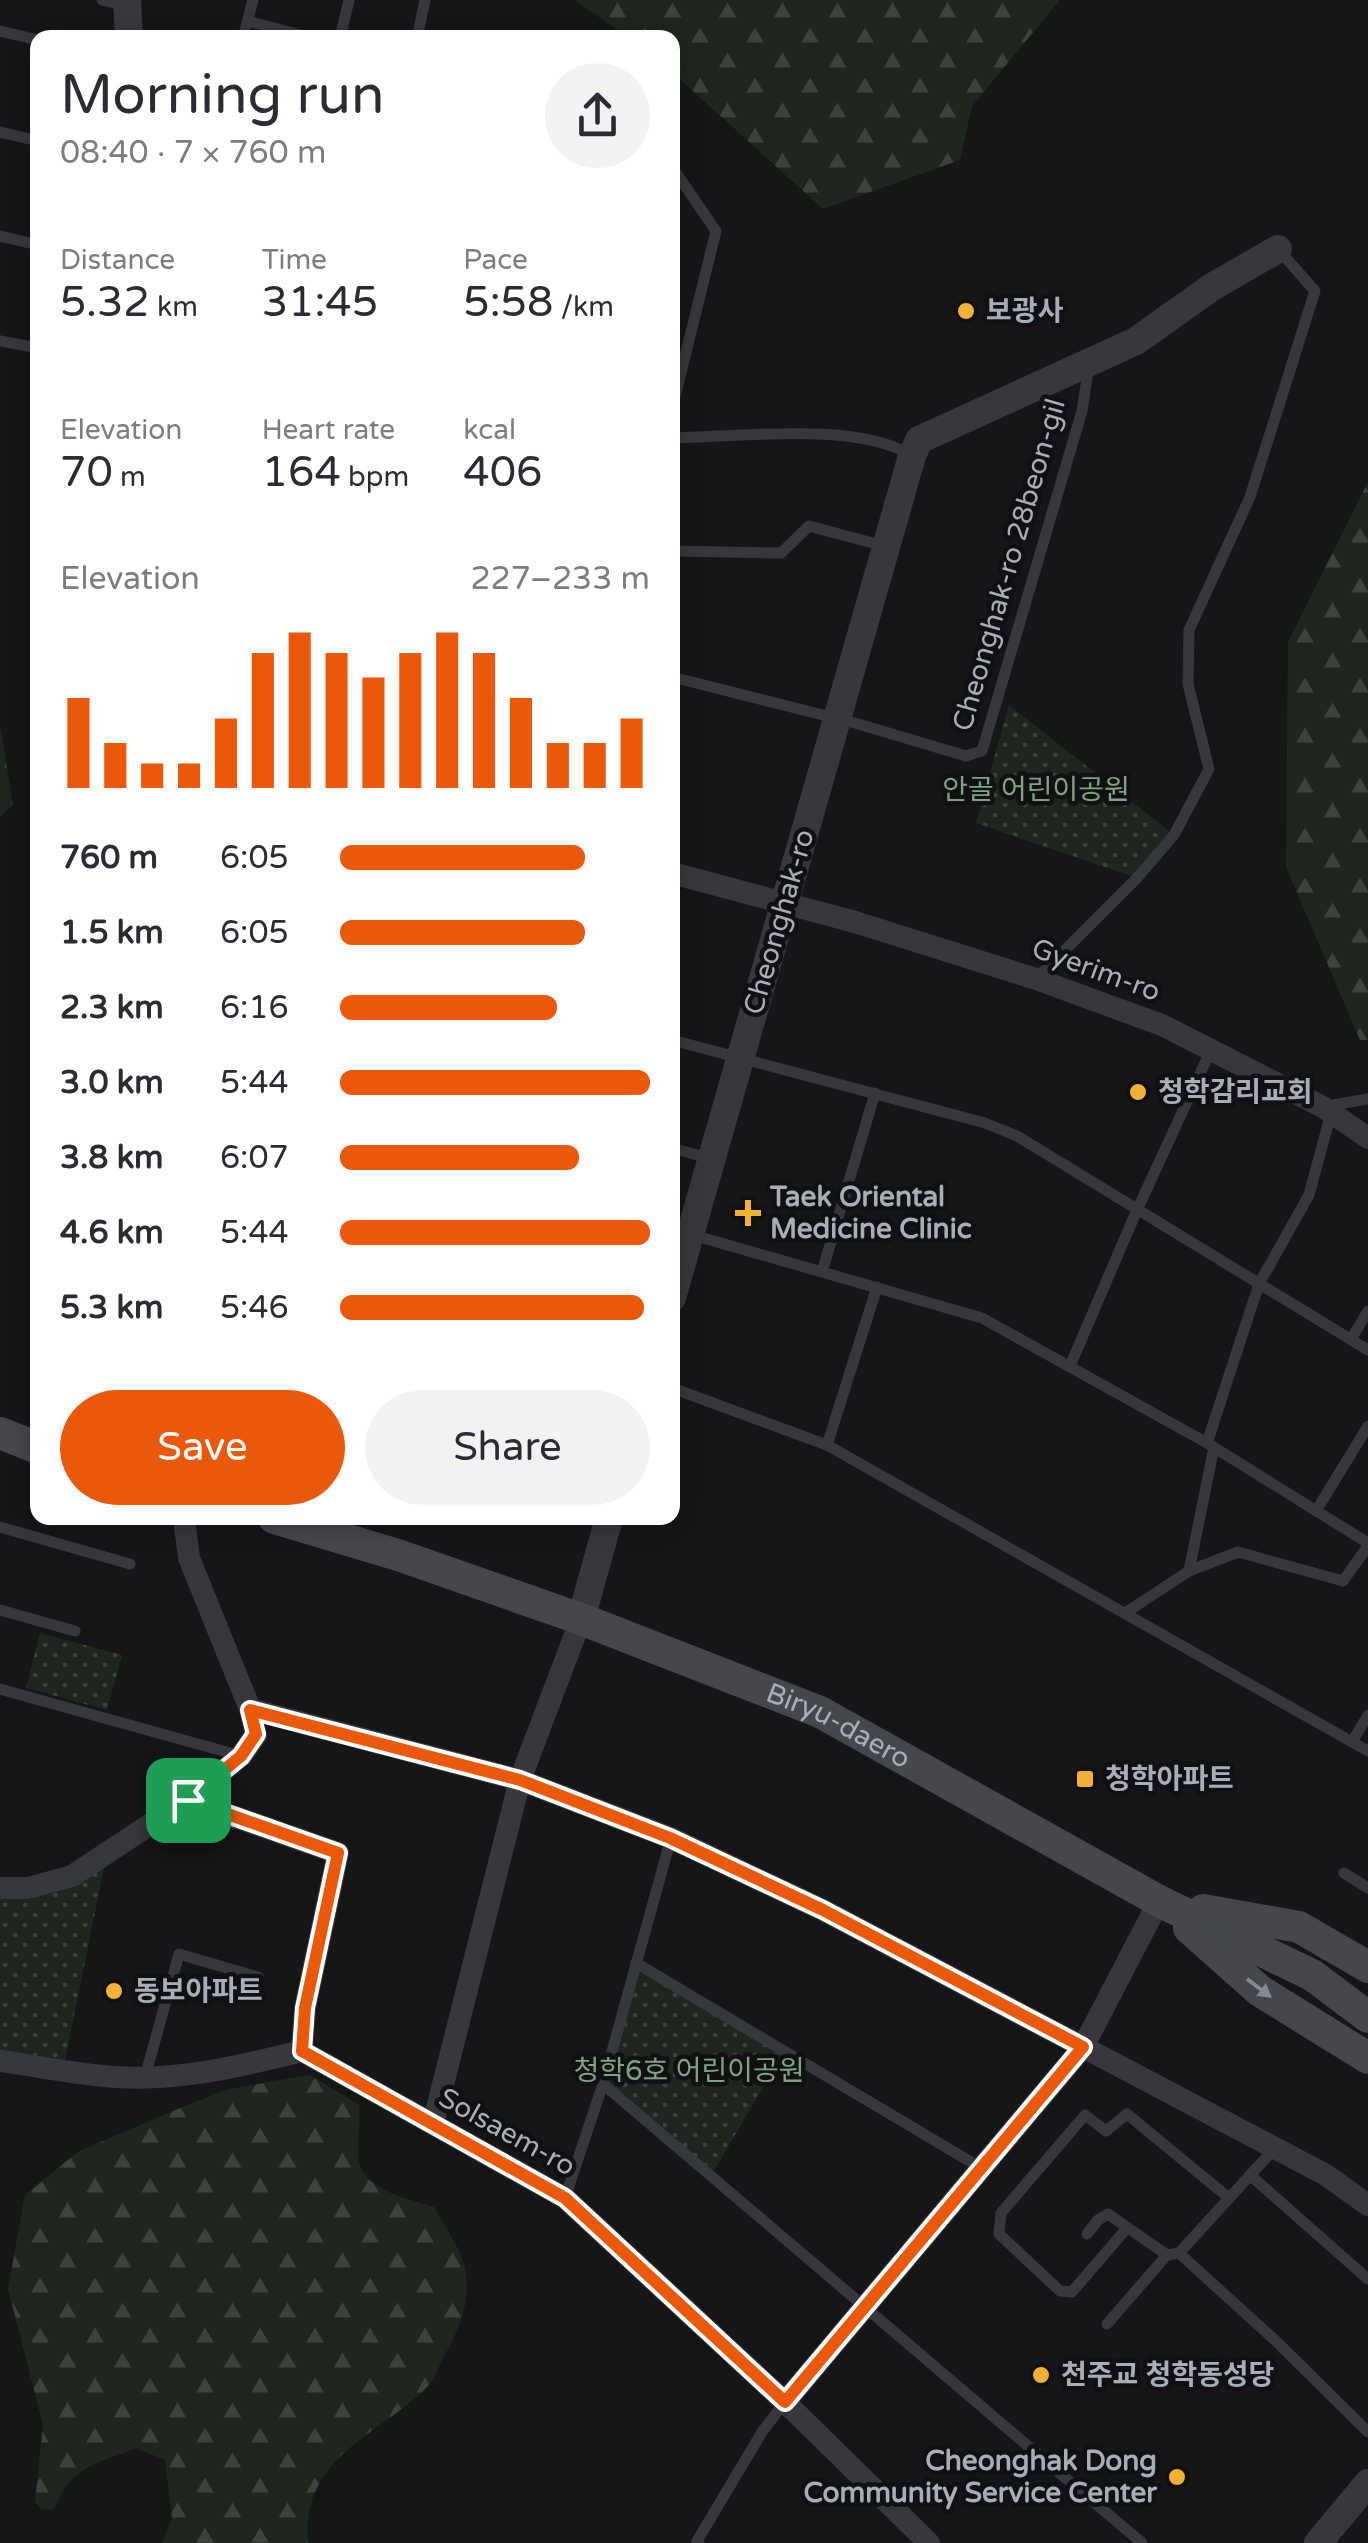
<!DOCTYPE html>
<html lang="en">
<head>
<meta charset="utf-8">
<style>
  :root { --surface:#fff; --page:#f2f2f3; --text:#2b2b33; --muted:#7c7c81; --accent:#ea580c }
  body { margin:0; font-family:"Varela Round","Noto Sans KR",sans-serif; background:var(--page); color:var(--text); height:100vh; display:flex; flex-direction:column; font-size:38px; white-space:nowrap }
  * { box-sizing:border-box; margin:0 }
  p { font-size:32px; color:var(--muted) }
  .icon { flex:none; width:55px; height:55px; fill:none; stroke:currentColor; stroke-width:2; stroke-linecap:round; stroke-linejoin:round }
  .map { position:relative; flex:1; overflow:hidden }
  .sheet { position:absolute; left:30px; top:30px; width:650px; height:1495px; display:flex; flex-direction:column; background:var(--surface); border-radius:20px; box-shadow:0 5px 25px #0003 }
  .sheet>* { flex:none }
  .pin { position:absolute; display:grid; place-items:center; width:85px; height:85px; color:#fff; margin:-42px; border-radius:20px; box-shadow:0 5px 15px #0006 }
  .round { display:grid; place-items:center; flex:none; width:105px; height:105px; border-radius:52px; background:var(--page) }
  .overview { display:flex; align-items:center; justify-content:space-between; height:170px; padding:0 30px }
  h1 { font-size:55px; font-weight:600; line-height:75px }
  .stats { display:grid; grid-template-columns:repeat(3,1fr); gap:15px; height:170px; padding:10px 30px }
  .stats div { display:grid; align-content:center }
  .stats b { font-size:42px; font-weight:600 }
  .stats small { font-size:28px; font-weight:400 }
  .stats p { font-size:28px }
  .chart { height:280px; padding:20px 30px }
  .chart p { display:flex; justify-content:space-between }
  .chart svg { width:100%; height:180px; margin-top:10px; stroke:var(--accent); stroke-width:6 }
  .cta { display:flex; gap:20px; margin-top:auto; padding:20px 30px }
  .cta a { flex:1; height:115px; border-radius:60px; background:var(--accent); color:#fff; font-size:40px; font-weight:600; line-height:115px; text-align:center }
  .cta a+a { background:var(--page); color:var(--text) }
  ul { padding:0 30px; list-style:none; font-size:32px }
  li { display:grid; grid-template-columns:160px 120px 1fr; align-items:center; height:75px }
  li i { height:25px; border-radius:12px; background:var(--accent) }
  .map>svg:first-child { display:block }
  .forest { fill:url(#forest-firs) }
  .park { fill:url(#park-dots) }
  .lines { fill:none; stroke-linecap:round; stroke-linejoin:round }
  .service { stroke:#37383d; stroke-width:11 }
  .minor { stroke:#37383d; stroke-width:22 }
  .tertiary { stroke:#37383d; stroke-width:28 }
  .secondary { stroke:#45474d; stroke-width:32 }
  .oneway { fill:#858993 }
  .route-casing { stroke:#fff; stroke-width:20 }
  .route { stroke:#ea580c; stroke-width:12 }
  .poi-dot { fill:#f2b134; stroke:#111113; stroke-width:4 }
  .labels { text-anchor:middle; dominant-baseline:central; stroke-width:9; stroke-linejoin:round; paint-order:stroke }
  .poi-label { font-size:28px; font-weight:bold; fill:#a8adb8; stroke:#111113; text-anchor:start }
  .street-label { font-size:28px; fill:#a8adb8; stroke:#111113 }
  .park-label { font-size:28px; fill:#7fa381; stroke:#111113 }
</style>
</head>
<body>
<div class="map">
<svg width="1368" height="2543" viewBox="0 0 1368 2543">
  <defs>
    <pattern id="forest-firs" width="22" height="20" patternUnits="userSpaceOnUse" patternTransform="scale(2.5)"><rect width="22" height="20" fill="#1e261f"/><path d="M5 1l3.5 6h-7zM16 11l3.5 6h-7z" fill="#3c433d"/></pattern>
    <pattern id="park-dots" width="8" height="8" patternUnits="userSpaceOnUse" patternTransform="scale(2.5)"><rect width="8" height="8" fill="#1e261f"/><path d="M2 2h.1M6 6h.1" fill="none" stroke="#3c433d" stroke-width="1.8" stroke-linecap="round"/></pattern>
  </defs>
  <rect width="100%" height="100%" fill="#161618"/>
  <!-- forest -->
  <g class="forest">
    <path d="M 575,0 L 1060,0 L 972,106 L 960,160 L 823,209 L 673,73 L 672,38 L 627,37 Z"/>
    <path d="M 1368,482 L 1368,1040 L 1360,1040 L 1286,867 L 1288,642 Z"/>
    <path d="M 0,726 L 13,804 L 0,817 Z"/>
    <path d="M 310,2075 L 359,2105 C 361,2121 356,2149 359,2162 C 366,2192 410,2199 434,2207 C 443,2224 457,2243 463,2261 C 474,2299 459,2330 441,2362 C 437,2371 433,2381 426,2388 C 375,2438 301,2457 308,2543 L 162,2543 L 172,2518 L 165,2460 L 136,2448 C 94,2465 72,2465 54,2509 L 42,2510 L 35,2501 L 43,2425 L 8,2289 L 25,2195 L 79,2151 L 180,2108 L 229,2089 Z"/>
  </g>
  <!-- park -->
  <g class="park">
    <path d="M 1009,705 L 1174,835 L 1137,878 L 976,823 Z"/>
    <path d="M 40,1633 L 122,1655 L 107,1710 L 26,1688 Z"/>
    <path d="M 107,1853 L 63,2070 L 0,2061 L 0,1888 Z"/>
    <path d="M 636,1963 L 785,2050 L 711,2176 L 603,2084 Z"/>
  </g>
  <g class="lines">
    <!-- service -->
    <g class="service">
      <path d="M 102,0 L 127,6"/>
      <path d="M 248,21 L 311,38"/>
      <path d="M 0,31 L 38,40"/>
      <path d="M 243,38 L 253,0"/>
      <path d="M 340,38 L 349,0"/>
      <path d="M 417,38 L 425,0"/>
      <path d="M 0,132 L 38,141"/>
      <path d="M 672,167 L 716,231 L 672,409"/>
      <path d="M 0,236 L 38,245"/>
      <path d="M 0,341 L 38,348"/>
      <path d="M 672,438 C 739,437 858,421 912,456"/>
      <path d="M 672,551 L 781,553 L 809,526 L 884,546"/>
      <path d="M 672,677 L 855,723 L 966,756 L 982,751 L 1082,411 L 1089,365"/>
      <path d="M 1036,979 L 1137,878 L 1174,835 L 1209,769 L 1188,684 L 1189,630 L 1250,497 L 1315,291 L 1278,249"/>
      <path d="M 672,1040 L 985,1123 L 1017,1136 L 1368,1350"/>
      <path d="M 1327,1106 L 1368,1099"/>
      <path d="M 672,1148 L 712,1159"/>
      <path d="M 672,1229 L 982,1318 L 1207,1443 L 1368,1543"/>
      <path d="M 822,1272 L 875,1093"/>
      <path d="M 1351,1339 L 1368,1311"/>
      <path d="M 1070,1366 L 1137,1210 L 1211,1050"/>
      <path d="M 672,1388 L 827,1445 L 1368,1751"/>
      <path d="M 1207,1443 L 1259,1284 L 1309,1195 L 1331,1113"/>
      <path d="M 827,1445 L 877,1287"/>
      <path d="M 1316,1511 L 1368,1426"/>
      <path d="M 0,1527 L 130,1564"/>
      <path d="M 1189,1571 L 1214,1447"/>
      <path d="M 0,1610 L 75,1631"/>
      <path d="M 1125,1613 L 1189,1571 L 1238,1552 L 1343,1581 L 1368,1546"/>
      <path d="M 0,1689 L 241,1756"/>
      <path d="M 1352,1742 L 1368,1715"/>
      <path d="M 1344,1873 L 1368,1888"/>
      <path d="M 636,1963 L 981,2168"/>
      <path d="M 145,2077 L 179,1954 L 258,1977"/>
      <path d="M 603,2084 L 1142,2543"/>
      <path d="M 1250,2175 L 1368,2279"/>
      <path d="M 565,2198 L 603,2084 L 671,1838"/>
      <path d="M 1127,2228 L 1072,2292 L 1060,2291 L 999,2234 L 1001,2213 L 1085,2115 L 1106,2131 L 1127,2114 L 1229,2198"/>
      <path d="M 1087,2234 L 1098,2220 L 1108,2214 L 1167,2255"/>
      <path d="M 1179,2253 L 1275,2148"/>
      <path d="M 1107,2324 L 1167,2255 L 1179,2253 L 1277,2342 L 1368,2432"/>
      <path d="M 699,2543 L 697,2541 L 762,2432 L 785,2402"/>
    </g>
    <!-- minor -->
    <g class="minor">
      <path d="M 672,873 L 855,922 L 1036,979 L 1162,1025 L 1323,1107 L 1368,1138"/>
      <path d="M 250,1709 L 520,1780 L 671,1838 L 823,1910 L 1326,2175 L 1368,2205"/>
      <path d="M 187,1800 L 338,1853 L 305,2008 L 302,2051"/>
      <path d="M 0,1888 L 28,1888 L 72,1876 L 187,1800 L 241,1756 L 256,1735 L 250,1709 L 189,1558 L 184,1518"/>
      <path d="M 0,2061 C 38,2066 78,2075 117,2077 C 180,2081 241,2066 302,2051 L 565,2198 L 785,2402 L 929,2543"/>
      <path d="M 433,2124 L 520,1780 L 581,1619"/>
      <path d="M 785,2402 L 1083,2047 L 1159,1901"/>
    </g>
    <!-- tertiary -->
    <g class="tertiary">
      <path d="M 127,0 L 129,38"/>
      <path d="M 672,1298 L 912,456 L 919,440 L 1136,341 L 1212,287 L 1278,249"/>
      <path d="M 581,1619 L 609,1518"/>
      <path d="M 1318,2543 L 1368,2483"/>
    </g>
    <!-- secondary -->
    <g class="secondary">
      <path d="M 0,1433 L 38,1448"/>
      <path id="s1" d="M 274,1518 L 398,1555 L 581,1619 L 820,1712 L 1159,1901 L 1312,1975 L 1368,2017"/>
      <path d="M 1203,1910 L 1299,1927 L 1368,1967"/>
      <path d="M 1189,1928 L 1260,1991 L 1368,2058"/>
    </g>
  </g>
  <!-- one-way arrows -->
  <defs><path id="oneway-solid" d="M-6-.8H1V-3.2L6.5 0L1 3.2V.8H-6Z" transform="scale(2.5)"/></defs>
  <use class="oneway" href="#oneway-solid" transform="translate(1259 1988) rotate(37)"/>
  <g class="lines">
    <defs>
      <path id="route" d="M 250,1710 L 520,1780 L 670,1838 L 823,1910 L 1083,2047 L 785,2402 L 565,2198 L 302,2051 L 305,2008 L 338,1853 L 188,1800 L 241,1756 L 256,1734 Z"/>
    </defs>
    <!-- route casing -->
    <use href="#route" class="route-casing"/>
    <!-- route -->
    <use href="#route" class="route"/>
  </g>
  <!-- markers -->
  <g class="poi-dot">
    <circle cx="966" cy="311" r="10"/>
    <circle cx="1138" cy="1092" r="10"/>
    <path d="M743 1198h10v10h10v10h-10v10h-10v-10h-10v-10h10z"/>
    <rect x="1075" y="1769" width="20" height="20" rx="5"/>
    <circle cx="114" cy="1991" r="10"/>
    <circle cx="1041" cy="2375" r="10"/>
    <circle cx="1177" cy="2477" r="10"/>
  </g>
  <g class="labels">
    <!-- poi labels -->
    <g class="poi-label">
      <text x="986" y="311">보광사</text>
      <text x="1158" y="1092">청학감리교회</text>
      <text x="770" y="1197">Taek Oriental<tspan x="770" dy="32">Medicine Clinic</tspan></text>
      <text x="1105" y="1779">청학아파트</text>
      <text x="134" y="1991">동보아파트</text>
      <text x="1061" y="2375">천주교 청학동성당</text>
      <text x="1157" y="2461" text-anchor="end">Cheonghak Dong<tspan x="1157" dy="32">Community Service Center</tspan></text>
    </g>
    <!-- street labels -->
    <g class="street-label">
      <text transform="translate(1009 565) rotate(-74)">Cheonghak-ro 28beon-gil</text>
      <text transform="translate(779 922) rotate(-74)">Cheonghak-ro</text>
      <text transform="translate(1096 970) rotate(20)">Gyerim-ro</text>
      <text stroke="none"><textPath href="#s1" startOffset="602">Biryu-daero</textPath></text>
      <text transform="translate(507 2132) rotate(29)">Solsaem-ro</text>
    </g>
    <!-- park labels -->
    <g class="park-label">
      <text x="1036" y="790">안골 어린이공원</text>
      <text x="689" y="2071">청학6호 어린이공원</text>
    </g>
  </g>
</svg>
<div class="pin" style="left:188px;top:1800px;background:#1e9e55"><svg class="icon" aria-label="arrive" viewBox="0 0 24 24"><path d="M6 21V4h12l-3 4 3 4H6"/></svg></div>
<section class="sheet">
<div class="overview"><div><h1>Morning run</h1><p>08:40 · 7 × 760 m</p></div><a class="round"><svg class="icon" aria-label="share" viewBox="0 0 24 24"><path d="M12 15V3M7 8l5-5 5 5M5 13v7h14v-7"/></svg></a></div>
<div class="stats">
<div><p>Distance</p><b>5.32<small> km</small></b></div>
<div><p>Time</p><b>31:45</b></div>
<div><p>Pace</p><b>5:58<small> /km</small></b></div>
</div>
<div class="stats">
<div><p>Elevation</p><b>70<small> m</small></b></div>
<div><p>Heart rate</p><b>164<small> bpm</small></b></div>
<div><p>kcal</p><b>406</b></div>
</div>
<div class="chart"><p><span>Elevation</span>227–233 m</p>
<svg viewBox="0 0 160 44" preserveAspectRatio="none"><path d="M5 44V22M15 44V33M25 44V38M35 44V38M45 44V27M55 44V11M65 44V6M75 44V11M85 44V17M95 44V11M105 44V6M115 44V11M125 44V22M135 44V33M145 44V33M155 44V27"/></svg>
</div>
<ul>
<li><b>760 m</b>6:05<i style="width:79%"></i></li>
<li><b>1.5 km</b>6:05<i style="width:79%"></i></li>
<li><b>2.3 km</b>6:16<i style="width:70%"></i></li>
<li><b>3.0 km</b>5:44<i style="width:100%"></i></li>
<li><b>3.8 km</b>6:07<i style="width:77%"></i></li>
<li><b>4.6 km</b>5:44<i style="width:100%"></i></li>
<li><b>5.3 km</b>5:46<i style="width:98%"></i></li>
</ul>
<div class="cta"><a>Save</a><a>Share</a></div>
</section>
</div>
</body>
</html>
